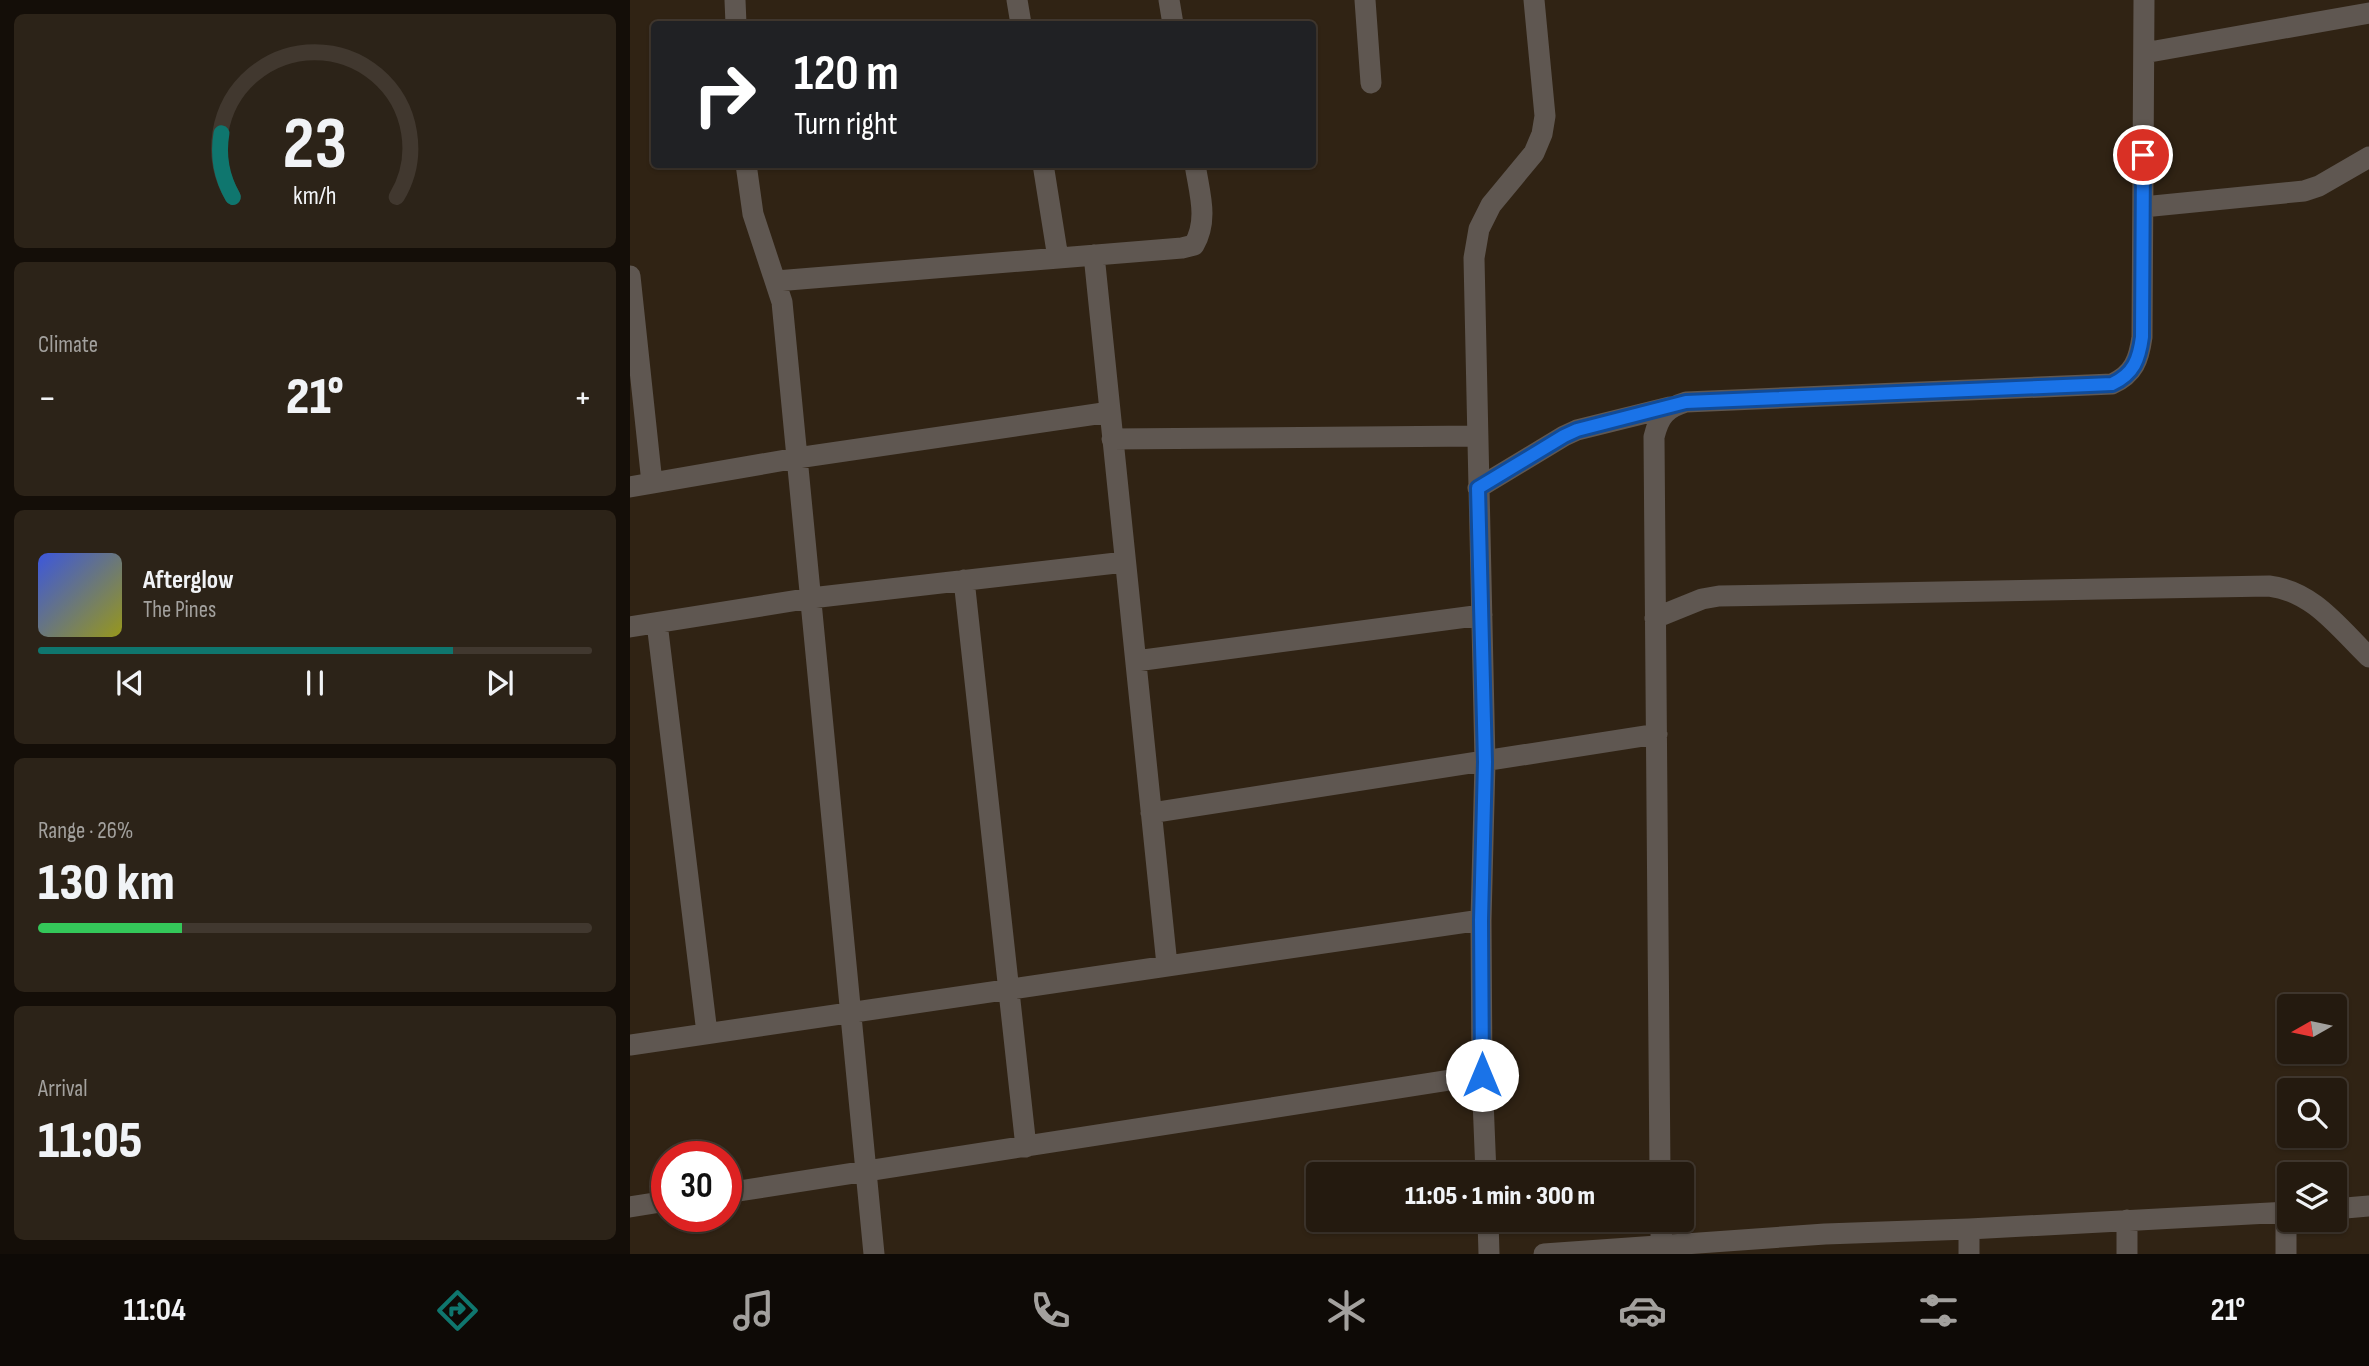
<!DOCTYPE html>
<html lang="en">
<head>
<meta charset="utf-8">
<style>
  body { margin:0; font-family:"Sofia Sans Condensed",sans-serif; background:#2c2318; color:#f1f3f6; height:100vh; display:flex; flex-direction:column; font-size:26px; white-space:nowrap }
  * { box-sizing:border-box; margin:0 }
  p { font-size:23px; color:#a3a19e }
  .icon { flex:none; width:38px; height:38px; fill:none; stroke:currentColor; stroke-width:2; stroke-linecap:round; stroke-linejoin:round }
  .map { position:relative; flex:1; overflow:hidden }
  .panel { display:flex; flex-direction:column; gap:14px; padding:14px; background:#140e08; width:630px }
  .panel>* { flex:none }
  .top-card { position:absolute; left:21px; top:21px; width:665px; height:147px; border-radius:7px; box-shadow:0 2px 5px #0004,0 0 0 2px #41382f; background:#202124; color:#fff; overflow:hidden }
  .needle { width:46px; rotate:261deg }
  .fabs { position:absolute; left:1647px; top:994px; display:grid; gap:14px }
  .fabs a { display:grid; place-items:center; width:70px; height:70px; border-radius:7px; background:#241a0f; box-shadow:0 2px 5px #0004,0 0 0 2px #41382f; font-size:35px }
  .speed { position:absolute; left:21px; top:1141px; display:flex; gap:14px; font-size:35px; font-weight:700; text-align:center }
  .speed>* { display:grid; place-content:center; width:91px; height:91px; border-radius:50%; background:#241a0f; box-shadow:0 2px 5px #0004,0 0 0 2px #41382f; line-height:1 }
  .speed .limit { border:10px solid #d22; background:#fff; color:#111 }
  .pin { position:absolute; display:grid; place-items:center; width:60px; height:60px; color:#fff; margin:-30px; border:4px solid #fff; border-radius:50%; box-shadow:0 2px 7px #0007 }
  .me { position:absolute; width:77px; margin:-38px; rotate:0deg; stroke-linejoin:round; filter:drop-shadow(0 0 5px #0008) }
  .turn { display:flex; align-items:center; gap:24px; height:147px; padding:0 28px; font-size:32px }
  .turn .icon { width:91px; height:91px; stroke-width:2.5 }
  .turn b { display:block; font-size:49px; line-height:60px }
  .big { font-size:52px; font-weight:800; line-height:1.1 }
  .panel .widget { flex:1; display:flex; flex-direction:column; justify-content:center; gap:10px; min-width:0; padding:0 24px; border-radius:10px; background:#2c2318 }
  .panel .dial { align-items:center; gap:0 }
  .dial svg { height:182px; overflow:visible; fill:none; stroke:#41382f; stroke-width:7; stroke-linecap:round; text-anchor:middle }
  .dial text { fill:#f1f3f6; stroke:none }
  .song { display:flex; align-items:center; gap:21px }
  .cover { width:84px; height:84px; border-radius:10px; background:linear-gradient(135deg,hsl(230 70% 55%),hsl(60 70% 35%)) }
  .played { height:7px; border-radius:4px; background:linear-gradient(90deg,#0f766e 75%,#41382f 75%) }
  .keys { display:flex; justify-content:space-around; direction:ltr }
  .heat { display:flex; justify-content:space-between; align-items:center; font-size:38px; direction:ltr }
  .charge { height:10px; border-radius:5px; background:linear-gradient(90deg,#34c759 26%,#41382f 0) }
  .trip { position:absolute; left:676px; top:1162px; width:388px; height:70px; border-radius:7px; background:#241a0f; box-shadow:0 2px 5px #0004,0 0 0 2px #41382f; font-weight:800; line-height:70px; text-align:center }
  .tab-bar { display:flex; height:112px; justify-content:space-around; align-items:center; background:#0e0a06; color:#a3a19e }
  .tab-bar .icon { width:49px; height:49px }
  .tab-bar .current { color:#0f766e }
  .tab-bar b { font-size:32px; color:#f1f3f6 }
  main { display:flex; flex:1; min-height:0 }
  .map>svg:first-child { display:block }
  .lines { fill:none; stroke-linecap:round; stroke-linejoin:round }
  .minor { stroke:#5f5751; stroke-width:21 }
  .route-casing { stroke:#114b97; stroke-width:18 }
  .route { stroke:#1a73e8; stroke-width:12 }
</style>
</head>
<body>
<main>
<section class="panel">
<div class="widget dial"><svg viewBox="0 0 100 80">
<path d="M14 69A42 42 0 1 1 86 69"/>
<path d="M14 69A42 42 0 0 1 9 41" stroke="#0f766e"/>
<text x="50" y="56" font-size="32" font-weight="700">23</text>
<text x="50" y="72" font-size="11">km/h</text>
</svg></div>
<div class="widget"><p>Climate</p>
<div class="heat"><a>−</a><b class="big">21°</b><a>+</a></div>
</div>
<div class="widget">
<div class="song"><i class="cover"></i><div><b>Afterglow</b><p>The Pines</p></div></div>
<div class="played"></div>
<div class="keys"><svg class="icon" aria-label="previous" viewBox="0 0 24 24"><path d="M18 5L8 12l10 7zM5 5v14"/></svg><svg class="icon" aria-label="pause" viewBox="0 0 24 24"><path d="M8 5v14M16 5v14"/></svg><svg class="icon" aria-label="next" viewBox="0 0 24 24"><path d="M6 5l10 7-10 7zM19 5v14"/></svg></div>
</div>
<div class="widget"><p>Range · 26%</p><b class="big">130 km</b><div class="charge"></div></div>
<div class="widget"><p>Arrival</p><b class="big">11:05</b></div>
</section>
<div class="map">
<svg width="1739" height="1254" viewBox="0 0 1739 1254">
  <rect width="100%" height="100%" fill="#302314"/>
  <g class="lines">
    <path class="minor" d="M105,0L106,24
      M387,0L391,24
      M539,0L543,24
      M735,0L741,83
      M1514,53L1739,13
      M116,164L123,214L152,302L244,1254
      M413,164L428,258
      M1513,207L1674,191L1689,186L1739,157
      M464,255L537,965
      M0,276L22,483
      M146,281L552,248L564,245C579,219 569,192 565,164
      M482,439L848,436
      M0,487L167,458L480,412
      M848,488L934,436L947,430L1040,407
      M334,580L396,1147
      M1025,618L1072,599L1089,596L1639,586C1683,591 1709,628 1739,657
      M27,623L77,1033
      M0,627L181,598L495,562
      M506,661L852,615
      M521,813L1027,734
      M0,1045L851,920
      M856,1174L852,1075L851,920L855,762L844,258L849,229L861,205L904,153L912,134L915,116L904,0
      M1030,1174L1024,437C1029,416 1036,408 1056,402L1482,384C1504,374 1509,359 1512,337L1514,0
      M96,1193L852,1075
      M0,1207L37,1201
      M1704,1209L1739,1206
      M1656,1213V1254
      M858,1220L859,1254
      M1031,1220V1247
      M1497,1220V1254
      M1339,1229V1254
      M914,1254L1195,1234L1339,1229L1659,1212"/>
  </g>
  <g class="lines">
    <defs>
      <path id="route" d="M852,1075L851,920L855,762L848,488L934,436L947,430L1056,402L1482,384C1504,374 1509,359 1512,337L1513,155"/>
    </defs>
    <use href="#route" class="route-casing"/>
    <use href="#route" class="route"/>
  </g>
</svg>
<div class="fabs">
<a><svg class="needle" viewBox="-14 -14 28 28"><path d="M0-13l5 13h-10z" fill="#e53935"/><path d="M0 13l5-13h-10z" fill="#a3a19e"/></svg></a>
<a><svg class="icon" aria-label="search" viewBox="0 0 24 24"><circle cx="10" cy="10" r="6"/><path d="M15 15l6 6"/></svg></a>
<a><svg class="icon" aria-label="layers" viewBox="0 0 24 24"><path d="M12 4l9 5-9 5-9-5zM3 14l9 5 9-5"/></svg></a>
</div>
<div class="speed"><div class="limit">30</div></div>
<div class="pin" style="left:1513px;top:155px;background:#d93025"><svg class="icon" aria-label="arrive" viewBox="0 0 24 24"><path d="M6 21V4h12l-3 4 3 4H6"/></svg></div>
<svg class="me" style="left:852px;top:1075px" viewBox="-20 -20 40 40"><circle r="19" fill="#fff"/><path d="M0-13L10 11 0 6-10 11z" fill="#1a73e8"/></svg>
<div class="trip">11:05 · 1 min · 300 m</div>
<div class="top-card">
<div class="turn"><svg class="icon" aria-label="right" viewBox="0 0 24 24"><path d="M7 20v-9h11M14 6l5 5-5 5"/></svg><div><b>120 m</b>Turn right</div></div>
</div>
</div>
</main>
<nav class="tab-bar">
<b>11:04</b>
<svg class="icon current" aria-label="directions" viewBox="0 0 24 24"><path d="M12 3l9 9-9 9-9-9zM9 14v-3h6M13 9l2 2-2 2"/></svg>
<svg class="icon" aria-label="music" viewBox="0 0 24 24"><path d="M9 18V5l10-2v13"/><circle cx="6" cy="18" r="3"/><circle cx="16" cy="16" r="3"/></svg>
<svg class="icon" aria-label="phone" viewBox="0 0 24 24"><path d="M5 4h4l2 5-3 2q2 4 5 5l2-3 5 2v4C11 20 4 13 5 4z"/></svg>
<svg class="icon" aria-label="climate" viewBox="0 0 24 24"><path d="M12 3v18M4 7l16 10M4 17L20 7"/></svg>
<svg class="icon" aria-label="car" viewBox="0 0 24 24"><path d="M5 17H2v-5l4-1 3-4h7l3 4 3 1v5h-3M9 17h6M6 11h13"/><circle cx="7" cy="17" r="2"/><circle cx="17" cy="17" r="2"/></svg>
<svg class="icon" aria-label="filters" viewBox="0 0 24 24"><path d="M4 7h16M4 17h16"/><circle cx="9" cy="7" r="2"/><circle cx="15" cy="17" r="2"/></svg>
<b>21°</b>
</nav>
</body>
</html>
